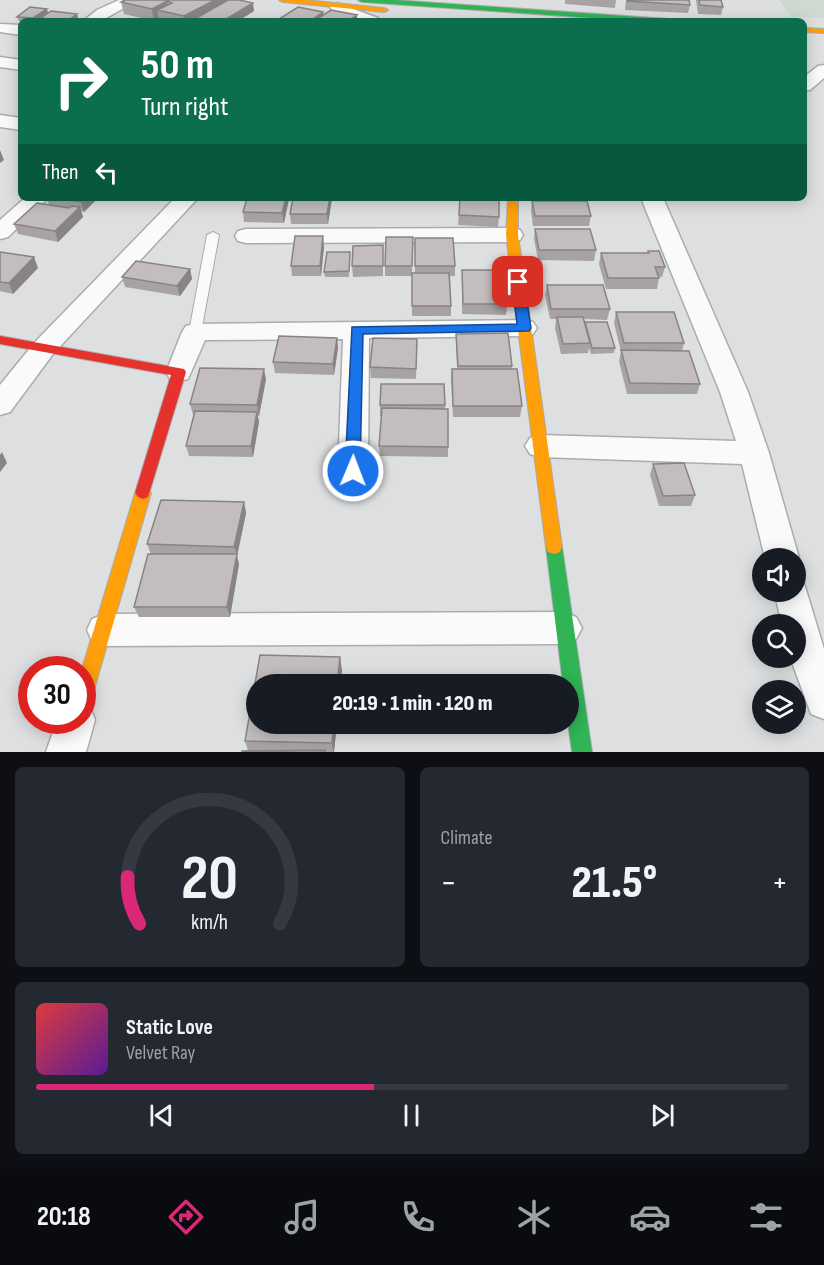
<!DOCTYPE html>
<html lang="en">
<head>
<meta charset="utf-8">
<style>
  body { margin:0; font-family:"Sofia Sans Condensed",sans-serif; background:#242831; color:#f1f3f6; height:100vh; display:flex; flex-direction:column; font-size:22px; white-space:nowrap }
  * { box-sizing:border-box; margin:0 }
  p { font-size:20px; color:#9ea1a6 }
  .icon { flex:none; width:33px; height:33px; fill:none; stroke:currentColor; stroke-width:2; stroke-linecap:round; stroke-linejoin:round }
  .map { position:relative; height:752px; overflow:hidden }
  .drawer { display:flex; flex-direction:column; gap:15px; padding:15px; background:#0d0f14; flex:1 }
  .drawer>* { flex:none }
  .guide { position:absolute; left:18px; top:18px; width:789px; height:183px; border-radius:9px; box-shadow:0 3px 15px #0003; background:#0b6e4f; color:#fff; overflow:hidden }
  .buttons { position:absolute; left:752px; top:548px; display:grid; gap:12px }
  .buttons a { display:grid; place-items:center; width:54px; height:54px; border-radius:50%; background:#171b24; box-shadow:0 3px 15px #0003; font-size:30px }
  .speed { position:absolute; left:18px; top:656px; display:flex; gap:12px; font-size:30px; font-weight:700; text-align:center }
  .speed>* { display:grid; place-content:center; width:78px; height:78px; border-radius:50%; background:#171b24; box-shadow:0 3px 15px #0003; line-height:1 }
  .speed .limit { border:9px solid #d22; background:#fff; color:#111 }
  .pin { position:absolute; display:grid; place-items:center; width:51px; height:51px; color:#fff; margin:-26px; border-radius:12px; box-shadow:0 3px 9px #0006 }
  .me { position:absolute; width:66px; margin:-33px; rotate:1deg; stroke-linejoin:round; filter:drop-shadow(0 0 4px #0008) }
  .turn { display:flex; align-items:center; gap:21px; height:126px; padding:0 24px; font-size:27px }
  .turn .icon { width:78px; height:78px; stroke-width:2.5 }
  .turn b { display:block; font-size:42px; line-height:51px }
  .then { display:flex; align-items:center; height:57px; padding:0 24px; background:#0003; gap:12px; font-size:22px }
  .big { font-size:45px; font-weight:800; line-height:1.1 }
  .drawer .tile { flex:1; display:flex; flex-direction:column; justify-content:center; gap:9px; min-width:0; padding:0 21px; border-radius:9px; background:#242831 }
  .drawer .dial { align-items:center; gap:0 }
  .dial svg { height:156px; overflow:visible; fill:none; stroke:#363941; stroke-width:7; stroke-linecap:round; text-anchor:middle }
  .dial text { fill:#f1f3f6; stroke:none }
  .song { display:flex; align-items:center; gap:18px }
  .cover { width:72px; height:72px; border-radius:9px; background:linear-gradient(135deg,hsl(0 70% 55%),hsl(270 70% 35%)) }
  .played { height:6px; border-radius:3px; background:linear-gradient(90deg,#db2777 45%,#363941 45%) }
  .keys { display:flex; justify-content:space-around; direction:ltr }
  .heat { display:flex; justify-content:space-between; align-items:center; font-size:33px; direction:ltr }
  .drawer .tiles { flex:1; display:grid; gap:15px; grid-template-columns:1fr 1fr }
  .tile:last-child { grid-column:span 2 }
  .trip { position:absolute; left:246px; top:674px; width:333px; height:60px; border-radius:30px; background:#171b24; box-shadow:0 3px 15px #0003; font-weight:800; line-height:60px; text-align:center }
  .tabs { display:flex; height:96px; justify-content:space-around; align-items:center; background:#090b0e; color:#9ea1a6 }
  .tabs .icon { width:42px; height:42px }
  .tabs .current { color:#db2777 }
  .tabs b { font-size:27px; color:#f1f3f6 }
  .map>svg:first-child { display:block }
  .green { fill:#cedad0 }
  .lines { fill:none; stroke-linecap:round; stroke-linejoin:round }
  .lane-casing { stroke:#aaacad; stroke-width:2 }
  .street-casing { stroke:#aaacad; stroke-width:3 }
  .fast-casing { stroke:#aaacad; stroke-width:2 }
  .slow-casing { stroke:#aaacad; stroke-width:2 }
  .jam-casing { stroke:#aaacad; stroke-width:2 }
  .lane { fill:#fafafa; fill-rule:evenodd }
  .street { fill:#fafafa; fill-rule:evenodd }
  .fast { fill:#30b455; fill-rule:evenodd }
  .slow { fill:#ff9f0a; fill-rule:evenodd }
  .jam { fill:#e5322d; fill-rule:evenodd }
  .wall { fill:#a8a3a3 }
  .shaded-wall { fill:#888484 }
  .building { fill:#c3bdbd; stroke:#888484; stroke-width:1.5 }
  .route { fill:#1a73e8; stroke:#114b97; stroke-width:1.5 }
</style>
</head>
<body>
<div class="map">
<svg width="824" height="752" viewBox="0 0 824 752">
  <rect width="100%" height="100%" fill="#dddfe1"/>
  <path class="green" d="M779,0H824V18L791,17Z"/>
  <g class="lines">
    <defs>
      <path id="lane" d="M213,232L219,235L201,332L195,336L189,332L207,235Z"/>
      <path id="street" d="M119,0H138L101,21H83L97,10Z
        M337,3L378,18L381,21H359L332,10L330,7Z
        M0,24L21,25V35L0,32Z
        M0,57L21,60V70L0,67Z
        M824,65V78L810,90L804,91V77L818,66Z
        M0,115L21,118V130L0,127Z
        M25,198H48L8,237L0,239V220Z
        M175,198H198L53,354L10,412L0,415V385L35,342Z
        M641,198H663L748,392L769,453L799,558L795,565V558H765L742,464L540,457L530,454L525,446L530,438L540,435L736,441L720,392Z
        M512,228L520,230L523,235L520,240L512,242L246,243L238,241L235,236L238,231L246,229Z
        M524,320L533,322L537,328L533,334L524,336L369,338L368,471L364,479L353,483L342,479L338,471L343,339L205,340L188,379L179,381L170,379L166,372L182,332L186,326L195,324Z
        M795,577L803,580L824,649V719L811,714L790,657H795V624H782L774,591H795Z
        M564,612L576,617L582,628L576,639L564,644L105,646L92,641L87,630L92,619L105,614Z
        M82,704L90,707L95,720L86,752H46L57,720H82Z"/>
      <path id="fast" d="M358,0H394L669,19L673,21H636L362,2Z
        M554,540L560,542L562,547L592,752H572L568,723V684H563L546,547L548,542Z"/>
      <path id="slow" d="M279,0H305L384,8L388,10L384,12L283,2Z
        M804,28L824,29V33L804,32Z
        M508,198H518V235L562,547L560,552L554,554L548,552L546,547L506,235Z
        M143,487L148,489L151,493L91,700L89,706L82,709V669L135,493L138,489Z"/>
      <path id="jam" d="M0,336L184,369L186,372L148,497L143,499L138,497L135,493L171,375L0,344Z"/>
    </defs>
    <use href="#lane" class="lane-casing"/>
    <use href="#street" class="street-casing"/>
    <use href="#fast" class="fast-casing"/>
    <use href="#slow" class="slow-casing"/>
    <use href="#jam" class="jam-casing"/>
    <use href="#lane" class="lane"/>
    <use href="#street" class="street"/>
    <use href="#fast" class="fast"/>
    <use href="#slow" class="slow"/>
    <use href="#jam" class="jam"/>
  </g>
  <path class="wall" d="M227,0L254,11L238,21H160L159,19L154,21L124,14L121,2Z
    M565,0H616L615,8L565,4Z
    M626,0H689L690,5L688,13L625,10Z
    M696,0H721L723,7L721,15L698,14Z
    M30,7L37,21H19L17,17Z
    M77,14L78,19L74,21H41V18Z
    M47,198H98L84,212L81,211L83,217L58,242L18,234L14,224L49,205Z
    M293,198H332L328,224H291L290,214Z
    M460,198L499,217L498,227L458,225Z
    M289,199L284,223L244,222L243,212Z
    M532,201L591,216L589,226H533L531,211Z
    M535,229L596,250L594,261L538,260L534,239Z
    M413,237L412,273H415V238L455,266V276H450L451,306V316H412V276H385V266Z
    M383,245V276L353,277L352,266Z
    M324,247L321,276H292L291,266Z
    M648,251L665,267L662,277H659L657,289H606L599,264L601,253H647Z
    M0,252L38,268L13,294L0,291Z
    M350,252L349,277H325L324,272Z
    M190,269L192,279L180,296L125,287L122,277Z
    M462,270L507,304L506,315L462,314Z
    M547,285L610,309L607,320L584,319L585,322L615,348L614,353L591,354L589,348L588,353L561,354L555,328L556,319H550L545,295Z
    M616,312L684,343L682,351L700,384L697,394H627L619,361L621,352L614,323Z
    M456,334L512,366V369L522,406L520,417H453L451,379L452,369H457L456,344Z
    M337,338L338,348L334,375L275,373L273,362Z
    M417,339L416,379L371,378L370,367Z
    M266,379L259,416H258L259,422L253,457L189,456L186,446L194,415H193L190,404Z
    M380,405H445L448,447V457L380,456L379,446L382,416H380Z
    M653,464L695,495L691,506H659L650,475Z
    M244,502L246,513L237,556L239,564L230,617H139L134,607L151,554L147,544Z
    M260,655L340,657L342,671L341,684H256V723H337L334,752H242V751H248L245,741Z"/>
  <path class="shaded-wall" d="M215,0H227L200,21H185L184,16Z
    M167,1L169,13L157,10L159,19L154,21L152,9Z
    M253,3L254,11L238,21H223Z
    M47,9L48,13L37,21H34L33,18Z
    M323,12L324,20L323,21H310Z
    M77,14L78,19L74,21H67Z
    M357,15V21H348Z
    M0,150L4,160L0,163Z
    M84,198H98L84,212L81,202Z
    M286,198H289V199L284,223L282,213Z
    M330,198H332L328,224L327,214Z
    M80,207L83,217L58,242L55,231Z
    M323,236L324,247L321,276L320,266Z
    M34,257L38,268L13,294L9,283Z
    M190,269L192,279L180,296L177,286Z
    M337,338L338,348L334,375L333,364Z
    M264,369L266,379L259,416L257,405Z
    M257,412L259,422L253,457L251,446Z
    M2,452L7,463L0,472V455Z
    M244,502L246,513L237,556L239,564L230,617L227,607L237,555L234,547Z
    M340,657L342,671L341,684H337Z
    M334,723H337L334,752H333L332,743Z"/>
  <path class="building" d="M125,0H215L184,16L157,10L172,3L167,1L152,9L121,2Z
    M228,0H239L253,3L223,21H191Z
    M627,0H689L690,5L627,1Z
    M699,0H721L723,7L700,5Z
    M30,7L47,9L33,18L17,17Z
    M298,7L323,12L310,21H276Z
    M331,10L357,15L348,21H314Z
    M51,11L77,14L67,21L41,18Z
    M58,198H84L81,202Z
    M247,198H286L282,213L243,212Z
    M293,198H330L327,214H290Z
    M460,198H499V217L459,215Z
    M532,201H587L591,216H535Z
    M37,203L69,208L72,206L80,207L55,231L14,224Z
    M535,229H590L596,250H539Z
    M295,236H323L320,266H291Z
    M386,237H413L412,266H385Z
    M415,238H453L455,266H415Z
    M383,245V266H352L353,246Z
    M648,251H659L665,267H655L659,278H608L601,253H649Z
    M0,252L34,257L9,283L0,282Z
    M327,252H350L349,271L324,272Z
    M136,261L190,269L177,286L122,277Z
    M462,270H503L507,304H463Z
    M412,273H449L451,306H412Z
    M547,285H603L610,309H551Z
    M616,312H674L684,343H624Z
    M557,317H583L590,343L563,344Z
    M585,322H607L615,348H592Z
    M508,333L512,366H458L456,334Z
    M279,336L337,338L333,364L273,362Z
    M373,338L417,339L416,369L370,367Z
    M621,350L689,351L700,384L630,383Z
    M200,368L264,369L257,405L190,404Z
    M452,369H517L522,406H453Z
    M381,384H444L445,405H380Z
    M382,408L448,409V447L379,446Z
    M195,411L257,412L251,446H186Z
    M684,463L695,495L663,496L653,464Z
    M161,500L244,502L234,547L147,544Z
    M148,554H237L227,607H134Z
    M260,655L340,657L337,684H256V723H334L332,743L245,741Z
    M325,750V752H242V751Z"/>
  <path class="route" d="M518,278L524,282L531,328L529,331L363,334L360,471L358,475H347L345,471L352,327L517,324L512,282Z"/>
</svg>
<div class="buttons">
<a><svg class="icon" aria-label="sound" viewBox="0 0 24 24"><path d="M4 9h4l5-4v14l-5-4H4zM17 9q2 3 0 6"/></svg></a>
<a><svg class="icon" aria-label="search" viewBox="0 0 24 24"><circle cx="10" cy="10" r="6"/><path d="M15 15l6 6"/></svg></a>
<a><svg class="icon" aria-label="layers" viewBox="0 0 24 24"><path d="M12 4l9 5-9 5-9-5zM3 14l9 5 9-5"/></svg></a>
</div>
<div class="speed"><div class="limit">30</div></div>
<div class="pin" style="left:518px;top:282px;background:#d93025"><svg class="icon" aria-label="arrive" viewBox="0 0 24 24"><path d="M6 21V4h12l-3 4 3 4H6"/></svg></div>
<svg class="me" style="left:353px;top:471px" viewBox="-20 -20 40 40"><circle r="17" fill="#1a73e8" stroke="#fff" stroke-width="3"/><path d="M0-11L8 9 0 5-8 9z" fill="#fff"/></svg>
<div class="trip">20:19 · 1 min · 120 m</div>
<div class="guide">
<div class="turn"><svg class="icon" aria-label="right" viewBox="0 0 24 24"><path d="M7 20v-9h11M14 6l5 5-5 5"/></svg><div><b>50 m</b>Turn right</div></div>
<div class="then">Then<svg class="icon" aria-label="left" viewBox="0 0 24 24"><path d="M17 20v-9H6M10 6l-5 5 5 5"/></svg></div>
</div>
</div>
<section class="drawer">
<div class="tiles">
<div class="tile dial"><svg viewBox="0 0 100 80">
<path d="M14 69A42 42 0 1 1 86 69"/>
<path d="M14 69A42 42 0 0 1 8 45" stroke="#db2777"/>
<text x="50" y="56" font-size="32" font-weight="700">20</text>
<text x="50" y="72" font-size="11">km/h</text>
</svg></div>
<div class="tile"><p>Climate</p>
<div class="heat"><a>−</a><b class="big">21.5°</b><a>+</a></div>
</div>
<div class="tile">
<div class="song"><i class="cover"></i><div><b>Static Love</b><p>Velvet Ray</p></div></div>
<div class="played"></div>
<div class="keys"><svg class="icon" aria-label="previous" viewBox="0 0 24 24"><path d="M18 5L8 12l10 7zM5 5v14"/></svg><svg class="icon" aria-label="pause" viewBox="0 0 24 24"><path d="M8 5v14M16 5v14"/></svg><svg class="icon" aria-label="next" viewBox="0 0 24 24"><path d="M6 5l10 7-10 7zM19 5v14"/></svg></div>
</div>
</div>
</section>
<nav class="tabs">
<b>20:18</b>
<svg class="icon current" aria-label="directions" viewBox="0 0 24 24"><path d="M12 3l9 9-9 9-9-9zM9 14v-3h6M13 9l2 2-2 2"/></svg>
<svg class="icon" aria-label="music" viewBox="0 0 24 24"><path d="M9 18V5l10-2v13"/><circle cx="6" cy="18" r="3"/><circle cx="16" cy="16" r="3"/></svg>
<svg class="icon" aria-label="phone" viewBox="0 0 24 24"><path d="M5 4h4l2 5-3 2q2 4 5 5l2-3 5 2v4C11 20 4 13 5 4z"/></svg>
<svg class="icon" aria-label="climate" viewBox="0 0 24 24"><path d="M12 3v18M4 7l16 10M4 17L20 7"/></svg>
<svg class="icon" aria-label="car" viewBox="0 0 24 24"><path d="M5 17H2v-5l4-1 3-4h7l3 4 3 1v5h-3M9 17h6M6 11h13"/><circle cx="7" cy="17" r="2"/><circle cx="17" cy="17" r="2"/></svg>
<svg class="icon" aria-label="filters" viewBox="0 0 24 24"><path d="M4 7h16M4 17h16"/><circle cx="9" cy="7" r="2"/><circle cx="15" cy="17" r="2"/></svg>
</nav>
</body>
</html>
